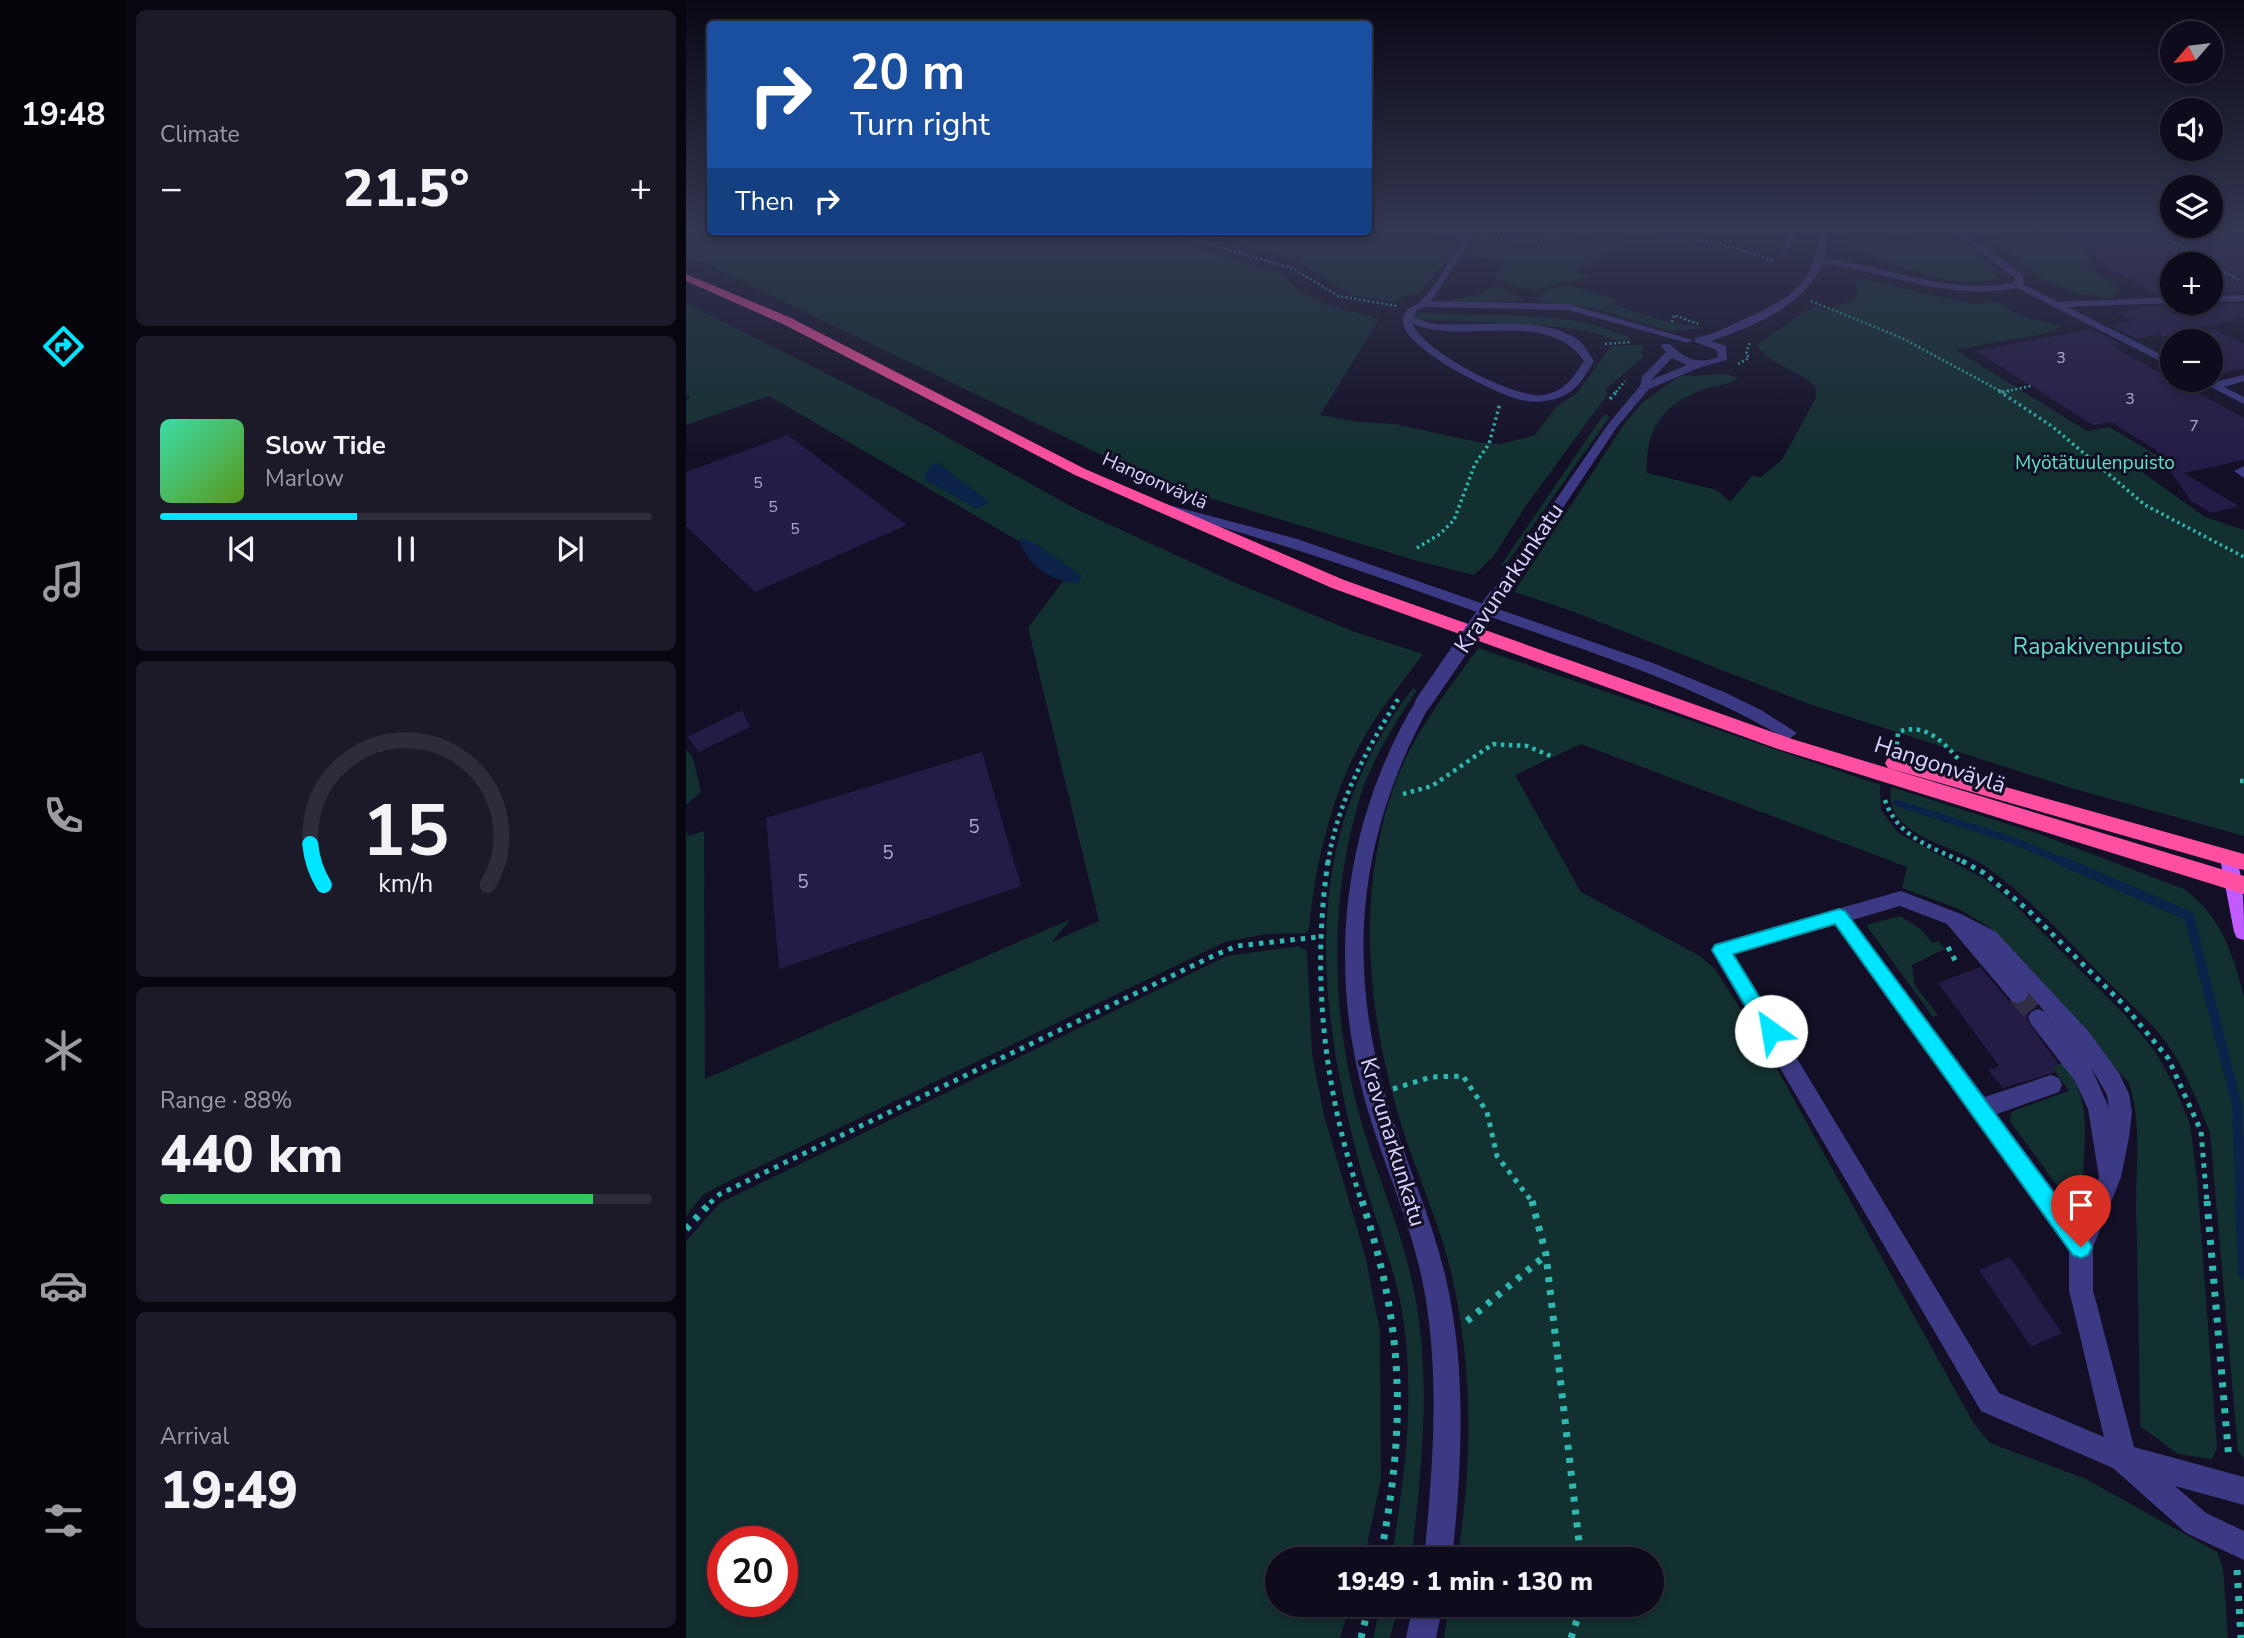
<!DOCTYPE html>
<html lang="en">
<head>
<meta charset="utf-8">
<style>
  body { margin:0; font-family:"Nunito Sans",sans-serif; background:#1c1929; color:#f1f3f6; height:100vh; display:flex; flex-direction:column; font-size:26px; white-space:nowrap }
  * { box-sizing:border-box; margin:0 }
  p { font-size:23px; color:#9b9ba3 }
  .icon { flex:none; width:38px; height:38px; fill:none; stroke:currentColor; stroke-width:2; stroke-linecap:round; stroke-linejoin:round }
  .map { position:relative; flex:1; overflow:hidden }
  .drawer { display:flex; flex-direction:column; gap:10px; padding:10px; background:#08060f; width:560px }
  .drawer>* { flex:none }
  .top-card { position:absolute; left:21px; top:21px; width:665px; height:214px; border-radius:7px; box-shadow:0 4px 10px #0003,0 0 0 2px #2e2b3b; background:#1a4fa0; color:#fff; overflow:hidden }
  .needle { width:46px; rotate:242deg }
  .controls { position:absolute; left:1474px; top:21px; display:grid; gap:14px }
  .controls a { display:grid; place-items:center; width:63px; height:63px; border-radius:50%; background:#0e0b1c; box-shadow:0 4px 10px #0003,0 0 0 2px #2e2b3b; font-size:35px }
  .speed { position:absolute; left:21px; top:1526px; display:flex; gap:14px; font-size:35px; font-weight:700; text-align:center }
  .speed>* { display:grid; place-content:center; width:91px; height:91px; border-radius:50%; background:#0e0b1c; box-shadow:0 4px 10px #0003,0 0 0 2px #2e2b3b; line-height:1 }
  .speed .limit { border:10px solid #d22; background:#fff; color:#111 }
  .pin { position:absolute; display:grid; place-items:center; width:60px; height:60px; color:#fff; margin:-72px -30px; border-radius:50% 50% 50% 0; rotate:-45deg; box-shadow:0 0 7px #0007 }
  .pin .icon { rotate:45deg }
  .me { position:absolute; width:77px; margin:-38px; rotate:328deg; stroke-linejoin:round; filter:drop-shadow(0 0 5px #0008) }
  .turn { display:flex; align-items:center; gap:24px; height:147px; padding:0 28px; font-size:32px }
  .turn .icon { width:91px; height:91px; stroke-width:2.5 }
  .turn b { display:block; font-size:49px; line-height:60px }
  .then { display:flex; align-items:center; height:66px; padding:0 28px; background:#0003; gap:14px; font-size:26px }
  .big { font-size:52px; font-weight:800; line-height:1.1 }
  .drawer .card { flex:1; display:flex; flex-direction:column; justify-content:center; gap:10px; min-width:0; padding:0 24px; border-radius:10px; background:#1c1929 }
  .drawer .dial { align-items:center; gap:0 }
  .dial svg { height:182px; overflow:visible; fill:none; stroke:#2e2b3b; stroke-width:7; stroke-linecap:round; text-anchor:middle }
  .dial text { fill:#f1f3f6; stroke:none }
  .song { display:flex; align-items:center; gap:21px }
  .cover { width:84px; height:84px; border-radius:10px; background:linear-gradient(135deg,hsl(160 70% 55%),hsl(90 70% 35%)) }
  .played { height:7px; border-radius:4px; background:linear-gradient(90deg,#00e5ff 40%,#2e2b3b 40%) }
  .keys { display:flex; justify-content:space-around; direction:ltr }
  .heat { display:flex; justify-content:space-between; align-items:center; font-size:38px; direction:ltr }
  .charge { height:10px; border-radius:5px; background:linear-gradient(90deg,#34c759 88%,#2e2b3b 0) }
  .trip { position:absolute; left:579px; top:1547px; width:399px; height:70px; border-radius:35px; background:#0e0b1c; box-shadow:0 4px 10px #0003,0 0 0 2px #2e2b3b; font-weight:800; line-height:70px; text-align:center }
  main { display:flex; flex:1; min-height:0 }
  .tabs { display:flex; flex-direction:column; width:126px; justify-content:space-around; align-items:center; background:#06040b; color:#9b9ba3 }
  .tabs .icon { width:49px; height:49px }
  .tabs .current { color:#00e5ff }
  .tabs b { font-size:32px; color:#f1f3f6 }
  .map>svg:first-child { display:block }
  .green { fill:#12302f; fill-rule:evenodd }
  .water { fill:#0c2248 }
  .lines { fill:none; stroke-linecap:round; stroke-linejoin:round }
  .stream-far2 { stroke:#0c2248; stroke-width:7 }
  .stream-far1 { stroke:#0c2248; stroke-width:10 }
  .stream { stroke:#0c2248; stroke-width:12 }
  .building { fill:#241b47 }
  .minor-tunnel { stroke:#312d47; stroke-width:21; stroke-dasharray:21 10; stroke-linecap:butt }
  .path-far4 { stroke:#2fb8b0; stroke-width:2.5; stroke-dasharray:2 2.5; stroke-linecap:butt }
  .path-far3 { stroke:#2fb8b0; stroke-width:3.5; stroke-dasharray:2.5 3.5; stroke-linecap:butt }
  .path-far2 { stroke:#2fb8b0; stroke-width:4.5; stroke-dasharray:3.5 4.5; stroke-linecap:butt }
  .path-far1 { stroke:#2fb8b0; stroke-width:5; stroke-dasharray:4.5 6; stroke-linecap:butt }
  .path { stroke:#2fb8b0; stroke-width:7; stroke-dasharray:5 8; stroke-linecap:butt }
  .minor { fill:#3d3a85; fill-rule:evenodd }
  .major { fill:#c25bff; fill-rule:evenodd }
  .highway { fill:#ff4fa3; fill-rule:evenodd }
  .minor-bridge-far1 { stroke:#3d3a85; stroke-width:12 }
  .minor-bridge { stroke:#3d3a85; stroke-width:16 }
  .route { fill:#00e5ff; stroke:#0095a6; stroke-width:2 }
  .labels { text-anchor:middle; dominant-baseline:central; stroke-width:6; stroke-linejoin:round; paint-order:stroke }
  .far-number-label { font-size:16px; fill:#aca6d1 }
  .far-park-label { font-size:19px; fill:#5fe0c0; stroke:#130f26 }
  .far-street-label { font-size:19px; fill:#d9d4ff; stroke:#130f26 }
  .number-label { font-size:19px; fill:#aca6d1 }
  .street-label { font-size:23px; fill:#d9d4ff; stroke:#130f26 }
  .park-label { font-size:23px; fill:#5fe0c0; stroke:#130f26 }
</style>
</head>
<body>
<main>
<nav class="tabs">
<b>19:48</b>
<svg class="icon current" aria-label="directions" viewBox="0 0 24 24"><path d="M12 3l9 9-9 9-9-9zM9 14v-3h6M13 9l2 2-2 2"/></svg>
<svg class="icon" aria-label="music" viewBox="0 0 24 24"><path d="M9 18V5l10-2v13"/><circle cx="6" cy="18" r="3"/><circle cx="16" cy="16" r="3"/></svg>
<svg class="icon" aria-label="phone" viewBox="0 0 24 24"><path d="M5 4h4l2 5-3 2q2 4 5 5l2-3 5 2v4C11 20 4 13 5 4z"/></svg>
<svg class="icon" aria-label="climate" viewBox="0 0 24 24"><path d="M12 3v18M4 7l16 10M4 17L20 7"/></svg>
<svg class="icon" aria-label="car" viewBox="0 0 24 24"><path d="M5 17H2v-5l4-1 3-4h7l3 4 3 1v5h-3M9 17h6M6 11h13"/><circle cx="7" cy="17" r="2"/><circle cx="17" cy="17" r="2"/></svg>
<svg class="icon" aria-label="filters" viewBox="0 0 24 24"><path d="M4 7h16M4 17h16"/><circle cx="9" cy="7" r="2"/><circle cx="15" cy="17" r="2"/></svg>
</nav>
<section class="drawer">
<div class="card"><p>Climate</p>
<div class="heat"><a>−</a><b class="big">21.5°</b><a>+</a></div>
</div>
<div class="card">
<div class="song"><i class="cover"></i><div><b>Slow Tide</b><p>Marlow</p></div></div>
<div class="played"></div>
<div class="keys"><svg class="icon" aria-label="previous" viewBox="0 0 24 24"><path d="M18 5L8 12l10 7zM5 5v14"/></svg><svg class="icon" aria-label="pause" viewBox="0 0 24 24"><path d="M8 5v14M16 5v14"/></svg><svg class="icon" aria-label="next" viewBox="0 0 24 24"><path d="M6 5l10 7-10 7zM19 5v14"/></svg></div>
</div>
<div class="card dial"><svg viewBox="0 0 100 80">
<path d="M14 69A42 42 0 1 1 86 69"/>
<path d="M14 69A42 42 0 0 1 8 51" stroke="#00e5ff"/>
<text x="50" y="56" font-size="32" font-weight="700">15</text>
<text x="50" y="72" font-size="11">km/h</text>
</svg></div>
<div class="card"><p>Range · 88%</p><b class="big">440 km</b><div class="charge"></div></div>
<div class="card"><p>Arrival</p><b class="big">19:49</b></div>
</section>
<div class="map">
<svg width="1558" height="1638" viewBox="0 0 1558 1638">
  <rect width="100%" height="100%" fill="#130f26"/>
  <path class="green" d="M0,231H475L488,241L597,275L613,290L641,305L693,319L634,415L666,421L709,424L796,443L815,444L849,435L870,407L891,393L925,346L956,345V358L920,389L921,395L841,504L807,557L788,575L728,560L474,483L20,264L0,257Z
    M508,231H695L766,238L772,243L735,292L717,296L710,302L668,296L611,261Z
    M929,231L952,237L888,271L902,276C885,285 868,280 851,291L810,280L817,262L787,255L783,250L788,240L793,239L851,243Z
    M1161,231H1187L1207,241L1254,238L1252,235L1260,234L1256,231H1265L1310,269L1305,271L1312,277C1277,294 1195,261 1161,246Z
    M1305,231H1379L1405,259L1400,268L1433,288L1428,298C1379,297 1333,272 1305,231Z
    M1169,277L1258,298L1287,303L1311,302L1337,317L1377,326L1362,333L1270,350L1401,431L1423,427L1489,466L1442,462L1519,517L1558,530V836L1385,788L1120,703L883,610L828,592L937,426L957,402L994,376L1041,374L1052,378C1044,385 1032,385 1021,388C978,402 959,428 961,473L1031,490L1044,502L1066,476L1075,477L1096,460L1130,398V387C1112,370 1085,366 1071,345L1119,311L1132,307L1142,310L1172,297Z
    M809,285L840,301L759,302L798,293Z
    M882,285L932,300L926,304L978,321L1020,328L983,331L911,309L851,301L859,290Z
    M0,303L209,408L388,508L550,583L669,632L737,654C719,679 699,703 683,729C646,789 630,860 623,929L620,933L580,934L539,942L35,1185L17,1195L0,1216V830L2,836L18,831L19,1079L385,919L366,942L413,921L342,628L377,581L391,583L396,576L338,539L333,541L83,396L0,425V400L5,398L0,394Z
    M733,312C804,320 879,306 946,339C928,344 921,335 905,332C849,322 793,322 736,320L730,318Z
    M918,414L924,416L819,566L815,565Z
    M792,648L1194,785L1195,810L1212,833L1297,878L1324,900L1438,1014L1469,1051L1488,1085L1504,1124L1511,1178L1531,1448L1526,1459L1492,1454L1454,1426C1453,1352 1452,1279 1450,1205C1450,1161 1456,1127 1443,1083L1303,927L1273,909L1216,888L1221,867L895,744L829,775L895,892L1014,956L1029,969L1080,1049L1288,1424L1304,1443L1400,1479L1531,1552L1537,1569L1542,1638H758L763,1605H966V1559H771C788,1462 787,1356 762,1260C750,1216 731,1174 717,1130C681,1017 668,891 711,778C730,730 762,690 792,648Z
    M727,688L731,690C709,723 686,759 674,797C641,905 645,1024 678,1131C693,1180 714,1227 725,1277C746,1366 737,1456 727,1545L724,1559H705C719,1477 730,1395 716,1311C708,1264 689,1220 676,1174C630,1002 611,838 727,688Z
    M0,749L7,758L15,792L0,805Z
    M1205,787L1353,834L1498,889C1536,917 1546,953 1558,996V1459L1552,1451L1524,1133C1513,1105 1502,1076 1486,1051C1468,1024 1442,1002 1420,980C1381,940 1345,898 1299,866C1269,845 1196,836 1205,787Z
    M1214,916L1236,930L1246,943L1253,941L1259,949L1226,965L1228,984L1252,1015L1247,1017L1180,925Z
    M613,946L621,951L626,1054L638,1115L680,1259L694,1332L695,1479L678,1559H592V1605H664L654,1638H0V1241L34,1203L541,956ZM37,1542H96V1601H37Z
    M1377,1063C1407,1100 1398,1134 1397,1179L1393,1188L1377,1194L1324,1121L1325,1113L1329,1110L1383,1091L1366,1067Z
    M695,1605H713L704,1638H687Z"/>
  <path class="water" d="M252,463L303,502L291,509L241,481L238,476L244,466Z
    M338,539L347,542L396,576L391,583C362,579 345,569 333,541Z"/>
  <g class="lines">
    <path class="stream-far2" d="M1211,803L1329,841L1380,863"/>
    <path class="stream-far1" d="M1376,861L1503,916L1551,1105L1555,1203"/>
    <path class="stream" d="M1555,1201L1558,1273"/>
  </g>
  <path class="building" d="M1375,231H1558V292L1524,293V264H1486V294L1473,295L1431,273Z
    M1558,304V317L1476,337L1475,334L1451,339L1424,325L1446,321L1430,313L1458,307L1486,306L1487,315L1524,305Z
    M1524,328L1558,344V368L1524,376Z
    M1405,329L1434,343L1426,345L1438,353L1558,418V460L1498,473L1553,506L1526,513L1505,501L1470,450L1425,422L1407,425L1290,351Z
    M102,435L221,525L69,592L0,526V472Z
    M56,710L64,727L13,752L1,737Z
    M296,752L335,886L93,969L80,818Z
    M1294,967L1324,1002L1333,1005L1343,997L1351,1007L1343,1011L1340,1019L1373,1065L1366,1067L1370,1072L1317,1088L1302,1070L1313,1066L1252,983Z
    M1324,1257L1376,1333L1345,1347L1293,1270Z"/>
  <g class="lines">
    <path class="minor-tunnel" d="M1332,994L1352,1018"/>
    <path class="path-far4" d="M489,231L501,238L608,269L652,296L711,306
      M935,231L1035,244L1088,261
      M1469,231L1554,281
      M796,238L853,241L909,231
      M1125,301L1216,338L1316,392
      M986,322L988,315L1012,324
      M919,344L946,342
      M1052,364L1063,358L1060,354L1064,341
      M930,392L939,381
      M1316,392L1345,386"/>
    <path class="path-far3" d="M1313,391L1367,427L1459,505L1558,557
      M1316,392L1323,391
      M924,399L931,391
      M731,548L754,534L768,520L789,464L803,444L814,403"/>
    <path class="path-far2" d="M1211,745L1212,732C1238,722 1257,741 1273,760
      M1554,781H1558
      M717,794L746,786L807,744L841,746L867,757
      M1199,800C1211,837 1247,848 1280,863
      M642,863C651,802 682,747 714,696"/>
    <path class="path-far1" d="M642,861C625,978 638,1091 676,1203
      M1276,861L1298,873L1343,911L1436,1003L1482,1058L1515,1131L1521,1203
      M1262,947L1270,962
      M707,1089L745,1077L777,1076L801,1112L811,1156L847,1203
      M24,1203L34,1194L529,955L551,946L632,937"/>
    <path class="path" d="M676,1201C719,1330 720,1426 694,1559
      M846,1201L860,1255L895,1559
      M1521,1201L1543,1460
      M0,1229L26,1201
      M781,1321L860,1255
      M1551,1570L1555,1638
      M675,1638L683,1605
      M885,1638L896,1605"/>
    <path class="minor" d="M739,231H760L787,237L745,301L882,304L1007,340L1002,343L882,310L739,307L730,311L728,317L743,323C789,329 850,313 891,339C898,344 903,354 908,361C900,374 892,390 877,396C864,402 849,403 835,400C812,395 710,346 717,318C720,306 728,308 735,301C751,286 765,257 777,239ZM727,324C781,346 860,307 898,361C888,377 878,392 857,395C829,399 736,351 727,324Z
      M1102,231H1110V239L1101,250H1095L1102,239Z
      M1134,231H1142L1139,258C1202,267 1263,295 1328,283L1329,278L1267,231H1276L1337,275V284L1372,302L1486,297V303L1382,307L1486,360V367L1331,288C1264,301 1203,273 1137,263C1117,307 1069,326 1025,341L1040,346L1041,360L1015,367L963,389L931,427L838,566H828L826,563L923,423L954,386L956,377L980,352L975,346L976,344H984C998,359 1012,365 1032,357L1031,350L1009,342V338C1026,335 1041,327 1056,320C1102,300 1129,285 1134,231ZM986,358L1001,365L965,380Z
      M1558,295V301L1524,302V296Z
      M1558,375V381L1538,387L1558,397V404L1511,380L1529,382Z
      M1558,466V478L1548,471Z
      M479,504L611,539L967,663L1040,693L1075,710L1111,733L1103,739L1097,737C1006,684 907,653 808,618C697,579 589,539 474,511V505Z
      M737,698L745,703C674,831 659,956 700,1098C718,1159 746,1217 760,1279C781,1370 776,1467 766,1559H738C747,1466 755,1371 736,1279C723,1217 695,1159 678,1097C641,961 658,820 731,699Z
      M1215,891L1275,914L1310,932L1402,1031L1433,1073L1443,1094L1446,1112L1443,1137L1435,1177L1407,1247V1290L1448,1447L1558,1477V1505L1489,1486L1520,1513L1558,1531V1560L1500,1533L1427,1468L1295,1411L1025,950L1028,944L1035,942ZM1214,906L1261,924L1325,1000L1332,1003L1339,1000L1342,994L1340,989L1403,1066L1359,1012L1352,1009L1345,1012L1342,1018L1345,1024L1389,1081L1402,1109L1413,1177L1393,1224L1311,1114L1373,1092L1376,1085L1373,1078L1365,1075L1299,1097L1166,920ZM1149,925L1383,1251V1290L1418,1437L1313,1393L1048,954ZM1405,1067L1421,1095L1423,1108Z
      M727,1605H757L750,1638H720Z"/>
    <path class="major" d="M1543,851L1549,853C1558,878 1558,912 1558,940L1551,938L1548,932L1534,858L1537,853Z"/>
    <path class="highway" d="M0,274L105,318L399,469L658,580L1106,739L1558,876V894L1092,749L646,588L389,475L97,324L0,281Z
      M1209,756L1558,854V870L1202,768L1199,763L1202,758Z"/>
    <path class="minor-bridge-far1" d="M809,598L833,563"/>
    <path class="minor-bridge" d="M737,703L810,597"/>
  </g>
  <linearGradient id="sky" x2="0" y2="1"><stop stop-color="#0a0815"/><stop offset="0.5" stop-color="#333752"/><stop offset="1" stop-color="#333752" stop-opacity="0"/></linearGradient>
  <rect width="1558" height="460" fill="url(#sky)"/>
  <path class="route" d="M1153,909L1159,911L1402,1239L1406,1247L1402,1255L1395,1258L1387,1255L1149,924L1047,954L1094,1031L1092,1037H1078L1029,955L1026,950L1029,945Z"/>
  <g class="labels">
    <g class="far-number-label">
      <text x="1375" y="358">3</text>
      <text x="1444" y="399">3</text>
      <text x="1508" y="426">7</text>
      <text x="72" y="483">5</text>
      <text x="87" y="507">5</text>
      <text x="109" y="529">5</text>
    </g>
    <g class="far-park-label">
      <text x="1409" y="463">Myötätuulenpuisto</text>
    </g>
    <g class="far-street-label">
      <text transform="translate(469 481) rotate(24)">Hangonväylä</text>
    </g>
    <g class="number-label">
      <text x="288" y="827">5</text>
      <text x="202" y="853">5</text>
      <text x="117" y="882">5</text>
    </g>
    <g class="street-label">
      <text transform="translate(823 578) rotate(-56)">Kravunarkunkatu</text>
      <text transform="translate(1254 765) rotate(18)">Hangonväylä</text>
      <text transform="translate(707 1142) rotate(73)">Kravunarkunkatu</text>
    </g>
    <g class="park-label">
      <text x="1412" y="646">Rapakivenpuisto</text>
    </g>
  </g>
</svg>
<div class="controls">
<a><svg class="needle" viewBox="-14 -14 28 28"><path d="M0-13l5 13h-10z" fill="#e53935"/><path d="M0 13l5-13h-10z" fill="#9b9ba3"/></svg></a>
<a><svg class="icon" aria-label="sound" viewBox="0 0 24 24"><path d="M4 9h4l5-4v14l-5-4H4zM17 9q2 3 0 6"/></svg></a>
<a><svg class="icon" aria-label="layers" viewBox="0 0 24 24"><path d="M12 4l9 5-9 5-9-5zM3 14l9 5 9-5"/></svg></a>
<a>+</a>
<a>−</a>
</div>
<div class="speed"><div class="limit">20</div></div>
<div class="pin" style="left:1395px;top:1247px;background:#d93025"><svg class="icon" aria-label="arrive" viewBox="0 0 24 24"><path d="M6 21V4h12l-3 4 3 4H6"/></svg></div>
<svg class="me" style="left:1085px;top:1031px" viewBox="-20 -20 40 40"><circle r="19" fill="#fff"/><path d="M0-13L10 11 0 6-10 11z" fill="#00e5ff"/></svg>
<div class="trip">19:49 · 1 min · 130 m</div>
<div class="top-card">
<div class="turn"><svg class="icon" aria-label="right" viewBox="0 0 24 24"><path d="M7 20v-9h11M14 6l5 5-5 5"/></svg><div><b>20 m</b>Turn right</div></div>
<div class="then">Then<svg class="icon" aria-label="right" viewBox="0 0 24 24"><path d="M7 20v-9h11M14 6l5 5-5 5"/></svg></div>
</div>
</div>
</main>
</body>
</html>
